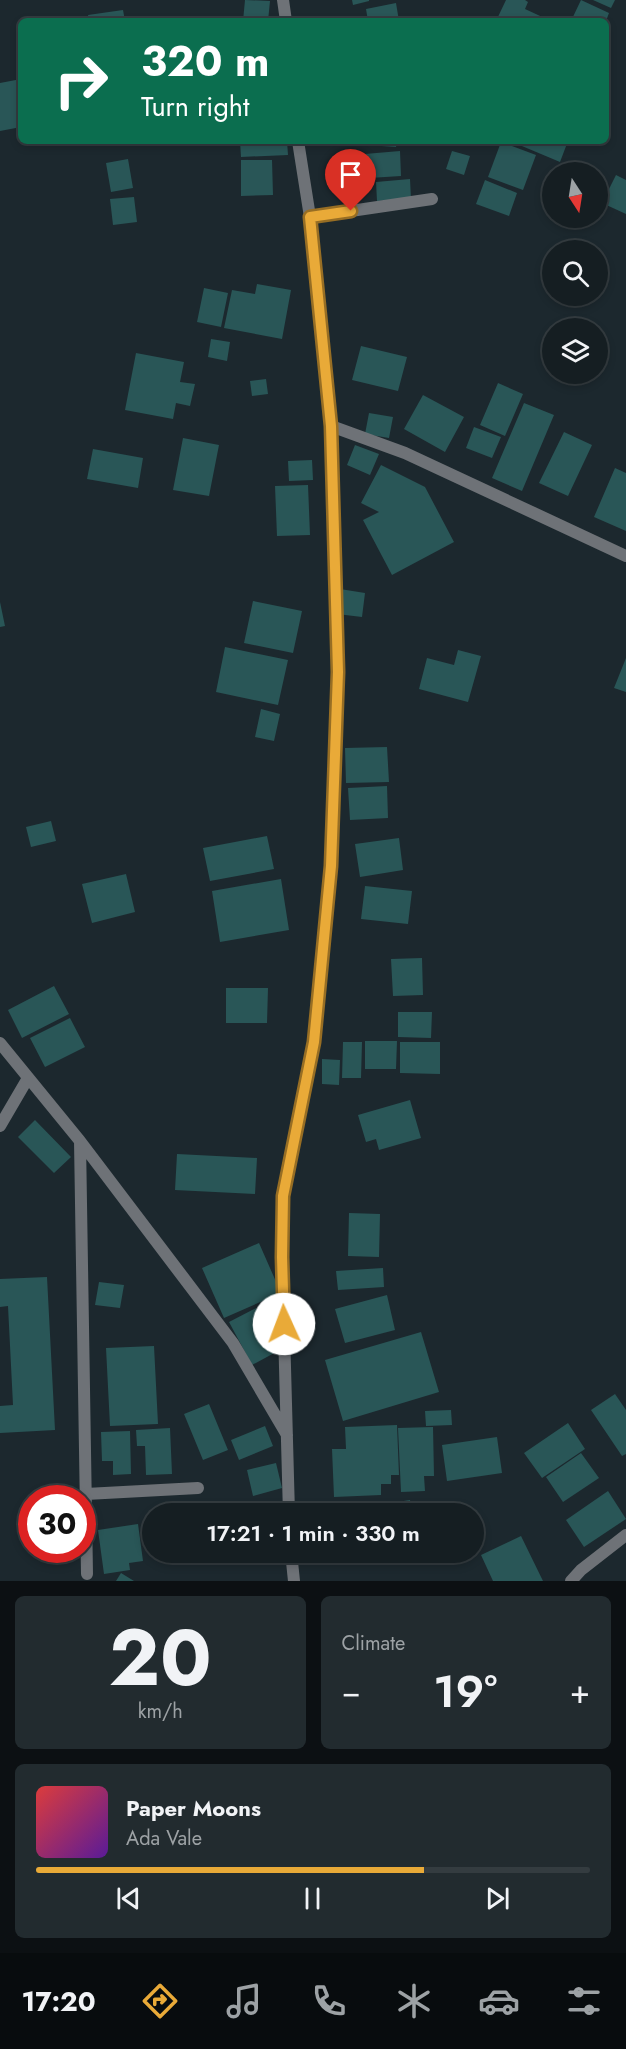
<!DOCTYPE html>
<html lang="en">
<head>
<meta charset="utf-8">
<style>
  body { margin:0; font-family:Jost,sans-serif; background:#222b2f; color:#f1f3f6; height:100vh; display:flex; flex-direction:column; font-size:22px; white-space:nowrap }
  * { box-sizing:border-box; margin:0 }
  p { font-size:20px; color:#9da2a5 }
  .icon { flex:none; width:33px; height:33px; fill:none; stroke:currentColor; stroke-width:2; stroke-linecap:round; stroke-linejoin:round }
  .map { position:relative; height:1581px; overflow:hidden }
  .details { display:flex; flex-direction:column; gap:15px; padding:15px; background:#0c1013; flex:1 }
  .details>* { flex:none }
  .guide { position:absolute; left:18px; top:18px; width:591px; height:126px; border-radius:9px; box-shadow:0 3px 9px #0003,0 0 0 2px #343c40; background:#0b6e4f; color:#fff; overflow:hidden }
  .needle { width:39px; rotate:168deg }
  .tools { position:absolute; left:542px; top:162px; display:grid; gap:12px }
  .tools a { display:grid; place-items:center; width:66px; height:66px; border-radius:50%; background:#151e22; box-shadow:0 3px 9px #0003,0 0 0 2px #343c40; font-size:30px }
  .speed { position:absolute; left:18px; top:1485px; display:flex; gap:12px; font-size:30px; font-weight:700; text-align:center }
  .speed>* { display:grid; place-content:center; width:78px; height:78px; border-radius:50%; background:#151e22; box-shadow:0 3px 9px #0003,0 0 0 2px #343c40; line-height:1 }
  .speed .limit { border:9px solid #d22; background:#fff; color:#111 }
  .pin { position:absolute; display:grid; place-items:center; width:51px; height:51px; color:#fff; margin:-62px -26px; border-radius:50% 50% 50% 0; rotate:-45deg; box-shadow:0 0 6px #0007 }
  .pin .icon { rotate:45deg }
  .me { position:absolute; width:66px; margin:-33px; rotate:358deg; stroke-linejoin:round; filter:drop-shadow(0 0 4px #0008) }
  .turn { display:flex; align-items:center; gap:21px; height:126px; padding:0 24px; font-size:27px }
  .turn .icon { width:78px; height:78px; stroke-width:2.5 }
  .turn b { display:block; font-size:42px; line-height:51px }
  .big { font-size:45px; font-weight:600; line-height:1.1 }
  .details .card { flex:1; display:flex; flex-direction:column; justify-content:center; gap:9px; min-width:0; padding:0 21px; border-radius:9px; background:#222b2f }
  .details .dial { align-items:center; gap:0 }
  .dial b { font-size:78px; line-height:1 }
  .song { display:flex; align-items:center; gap:18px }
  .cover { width:72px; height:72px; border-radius:9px; background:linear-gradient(135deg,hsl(0 70% 55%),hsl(270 70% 35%)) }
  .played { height:6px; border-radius:3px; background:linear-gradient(90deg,#e9aa38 70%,#343c40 70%) }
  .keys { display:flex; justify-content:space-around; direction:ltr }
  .heat { display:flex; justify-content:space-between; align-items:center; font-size:33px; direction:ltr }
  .details .tiles { flex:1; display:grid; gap:15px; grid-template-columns:1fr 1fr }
  .card:last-child { grid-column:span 2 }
  .trip { position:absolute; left:142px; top:1503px; width:342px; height:60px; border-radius:30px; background:#151e22; box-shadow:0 3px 9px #0003,0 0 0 2px #343c40; font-weight:600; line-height:60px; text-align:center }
  .dock { display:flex; height:96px; justify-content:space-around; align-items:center; background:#080c0e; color:#9da2a5 }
  .dock .icon { width:42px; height:42px }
  .dock .current { color:#e9aa38 }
  .dock b { font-size:27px; color:#f1f3f6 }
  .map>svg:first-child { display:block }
  .building { fill:#295657 }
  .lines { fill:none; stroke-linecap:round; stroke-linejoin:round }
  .street { stroke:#6e7277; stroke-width:12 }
  .route-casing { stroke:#976e24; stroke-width:15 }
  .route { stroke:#e9aa38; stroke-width:10 }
</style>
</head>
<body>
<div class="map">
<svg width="626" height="1581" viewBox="0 0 626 1581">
  <rect width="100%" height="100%" fill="#1c282e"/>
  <path class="building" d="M245,0L270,1L268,21H243Z
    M352,0H369V1L353,5Z
    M506,0H525L528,2L525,9L551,21H496Z
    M581,0L609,13L606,21H571Z
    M593,0H615L611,8Z
    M396,3L399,21H368L366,9Z
    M123,10L125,21H89L88,15Z
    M363,16L364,21H343V20Z
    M21,79V127L0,131V83Z
    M240,141H287L288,155L241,157Z
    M338,141H397L396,147L338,143Z
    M510,141H568L560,162Z
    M501,142L536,155L523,190L488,177Z
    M400,151L401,176L354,179L353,155Z
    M452,151L470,156L464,175L446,169Z
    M128,159L133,188L111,192L106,163Z
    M241,160H272L273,195L241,196Z
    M616,175L626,180V214L602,203Z
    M410,179L411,199L377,201L376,182Z
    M485,180L517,193L509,216L476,204Z
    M134,197L137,222L113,225L110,199Z
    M257,284L291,290L282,339L224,328L232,290L255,294Z
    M204,288L228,293L221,327L197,322Z
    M211,339L230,342L227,361L208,357Z
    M361,346L407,357L398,391L352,380Z
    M136,353L184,362L180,382L195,384L190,406L176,403L173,419L125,410Z
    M266,379L268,394L252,396L250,381Z
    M498,383L523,394L505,436L480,425Z
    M423,395L464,417L445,452L404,429Z
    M524,403L554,415L522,491L492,478Z
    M369,413L393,417L389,438L365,434Z
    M474,427L501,437L492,458L466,448Z
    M564,432L592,445L568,496L539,483Z
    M183,438L219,445L209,496L173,490Z
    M355,445L379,454L370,475L347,465Z
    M93,449L143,458L138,488L87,479Z
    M312,460L313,480L289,481L288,461Z
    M381,465L425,487L454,542L392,575L363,520L379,512L361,503Z
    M615,468L626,473V531L594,517Z
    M308,485L310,535L277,536L275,486Z
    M340,589L365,593L362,617L337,614Z
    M253,601L302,611L293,653L244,643Z
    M0,602L5,626L0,627Z
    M225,647L288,660L278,705L216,692Z
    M458,650L481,656L468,702L419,689L427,658L454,665Z
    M626,658V692L614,688Z
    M261,709L280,714L274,741L255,737Z
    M387,747L389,782L346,783L345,748Z
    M387,786L388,818L350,820L348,788Z
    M51,821L56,841L31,847L26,827Z
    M267,836L274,869L210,881L203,848Z
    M399,838L403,870L360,877L355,844Z
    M126,874L135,912L92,923L82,884Z
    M281,879L289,930L220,942L212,891Z
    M365,886L412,891L408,924L361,919Z
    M422,958L423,995L393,996L391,959Z
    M54,986L69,1014L22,1038L8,1010Z
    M226,988H268L267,1023H226Z
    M398,1012H432L431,1038L398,1037Z
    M70,1018L85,1047L45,1067L30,1038Z
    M365,1041H397L396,1069H365Z
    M343,1042H362L361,1078H342Z
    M400,1042H440V1074L400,1073Z
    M322,1059L340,1060L339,1085L322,1084Z
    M410,1100L421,1138L379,1150L376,1139L366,1142L358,1115Z
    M35,1120L71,1157L54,1173L18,1137Z
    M177,1154L257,1158L255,1194L175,1190Z
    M349,1213L380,1214L379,1257L348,1256Z
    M259,1243L281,1293L224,1318L202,1268Z
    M383,1268L384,1287L338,1290L336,1271Z
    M47,1277L55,1430L0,1433V1406L13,1405L8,1306L0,1307V1279Z
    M99,1282L124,1285L120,1308L95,1305Z
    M387,1295L395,1330L345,1343L335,1309Z
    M256,1308L278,1351L252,1365L229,1322Z
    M421,1332L439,1392L343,1421L325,1360Z
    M154,1346L158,1424L110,1426L106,1348Z
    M615,1394L626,1410V1454L622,1456L591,1410Z
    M209,1404L228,1450L203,1460L184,1414Z
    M451,1410L452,1425L426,1426L425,1411Z
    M568,1423L585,1449L542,1478L524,1453Z
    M397,1425L399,1475H391V1484H381V1495L334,1497L332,1449H346L345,1427Z
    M265,1426L273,1446L239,1460L231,1440Z
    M433,1427L434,1476H424L425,1491L401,1492L398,1428Z
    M170,1428L172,1474L146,1475L145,1446H137L136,1430Z
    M130,1431L131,1474L113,1475V1461H102L101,1432Z
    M497,1437L502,1473L447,1481L442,1445Z
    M581,1453L599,1478L563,1502L546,1477Z
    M276,1463L282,1488L253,1496L247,1470Z
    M608,1491L626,1519L584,1547L566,1520Z
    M410,1500L412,1514H392L391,1503Z
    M365,1510V1514H349V1512Z
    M138,1524L143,1561L129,1563L130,1570L104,1574L98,1530Z
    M521,1536L543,1581H493L481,1555Z
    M178,1552H211L212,1559L180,1564Z
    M121,1573L134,1581H116Z"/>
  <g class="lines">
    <path class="street" d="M283,0L286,21
      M310,217L432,199
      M331,426L405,453L626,556
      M0,1043L80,1141L233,1343L287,1435
      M0,1126L28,1078
      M80,1141L87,1574
      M86,1494L198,1488
      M289,1514L282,1257L283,1196L314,1042L331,866L338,672L331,426L310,217L298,141
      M291,1552L294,1581
      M571,1581L581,1570L626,1535"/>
  </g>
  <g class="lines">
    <defs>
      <path id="route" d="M284,1324L282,1257L283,1196L314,1042L331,866L338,672L331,426L310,217L351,211"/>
    </defs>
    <use href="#route" class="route-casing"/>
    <use href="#route" class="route"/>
  </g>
</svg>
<div class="tools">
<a><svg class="needle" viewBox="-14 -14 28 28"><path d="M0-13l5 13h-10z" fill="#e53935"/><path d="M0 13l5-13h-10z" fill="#9da2a5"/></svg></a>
<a><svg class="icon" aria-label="search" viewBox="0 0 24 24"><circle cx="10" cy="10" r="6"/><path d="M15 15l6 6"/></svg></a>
<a><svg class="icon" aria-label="layers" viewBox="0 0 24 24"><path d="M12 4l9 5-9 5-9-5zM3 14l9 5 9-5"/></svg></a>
</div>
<div class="speed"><div class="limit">30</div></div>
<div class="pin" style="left:351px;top:211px;background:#d93025"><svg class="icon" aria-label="arrive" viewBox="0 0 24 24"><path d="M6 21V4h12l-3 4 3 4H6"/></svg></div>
<svg class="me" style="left:284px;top:1324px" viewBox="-20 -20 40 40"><circle r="19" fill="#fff"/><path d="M0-13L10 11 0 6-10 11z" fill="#e9aa38"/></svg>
<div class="trip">17:21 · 1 min · 330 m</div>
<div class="guide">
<div class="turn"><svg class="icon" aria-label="right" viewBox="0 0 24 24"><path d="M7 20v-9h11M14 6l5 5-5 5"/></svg><div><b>320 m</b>Turn right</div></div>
</div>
</div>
<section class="details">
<div class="tiles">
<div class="card dial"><b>20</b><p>km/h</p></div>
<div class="card"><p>Climate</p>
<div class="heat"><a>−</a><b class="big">19°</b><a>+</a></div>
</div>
<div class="card">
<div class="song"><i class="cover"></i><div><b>Paper Moons</b><p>Ada Vale</p></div></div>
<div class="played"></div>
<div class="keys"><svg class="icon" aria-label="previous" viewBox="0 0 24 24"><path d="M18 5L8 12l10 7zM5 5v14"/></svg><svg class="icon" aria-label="pause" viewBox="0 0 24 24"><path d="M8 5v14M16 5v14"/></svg><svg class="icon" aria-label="next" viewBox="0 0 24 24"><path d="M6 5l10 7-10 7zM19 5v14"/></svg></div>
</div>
</div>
</section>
<nav class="dock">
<b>17:20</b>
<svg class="icon current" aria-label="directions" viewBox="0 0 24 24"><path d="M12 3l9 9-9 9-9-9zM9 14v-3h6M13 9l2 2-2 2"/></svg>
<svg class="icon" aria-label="music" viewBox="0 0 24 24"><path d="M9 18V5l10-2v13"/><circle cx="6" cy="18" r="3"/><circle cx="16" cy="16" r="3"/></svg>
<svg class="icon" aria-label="phone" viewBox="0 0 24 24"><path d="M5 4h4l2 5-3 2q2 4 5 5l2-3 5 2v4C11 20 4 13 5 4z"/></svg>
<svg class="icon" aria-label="climate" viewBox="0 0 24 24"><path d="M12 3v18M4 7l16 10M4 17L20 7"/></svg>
<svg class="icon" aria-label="car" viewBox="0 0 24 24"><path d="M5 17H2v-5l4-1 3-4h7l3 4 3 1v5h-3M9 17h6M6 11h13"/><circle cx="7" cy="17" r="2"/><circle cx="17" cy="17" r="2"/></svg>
<svg class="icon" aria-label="filters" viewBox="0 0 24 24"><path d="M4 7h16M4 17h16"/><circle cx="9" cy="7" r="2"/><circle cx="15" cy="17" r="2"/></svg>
</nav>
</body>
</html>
